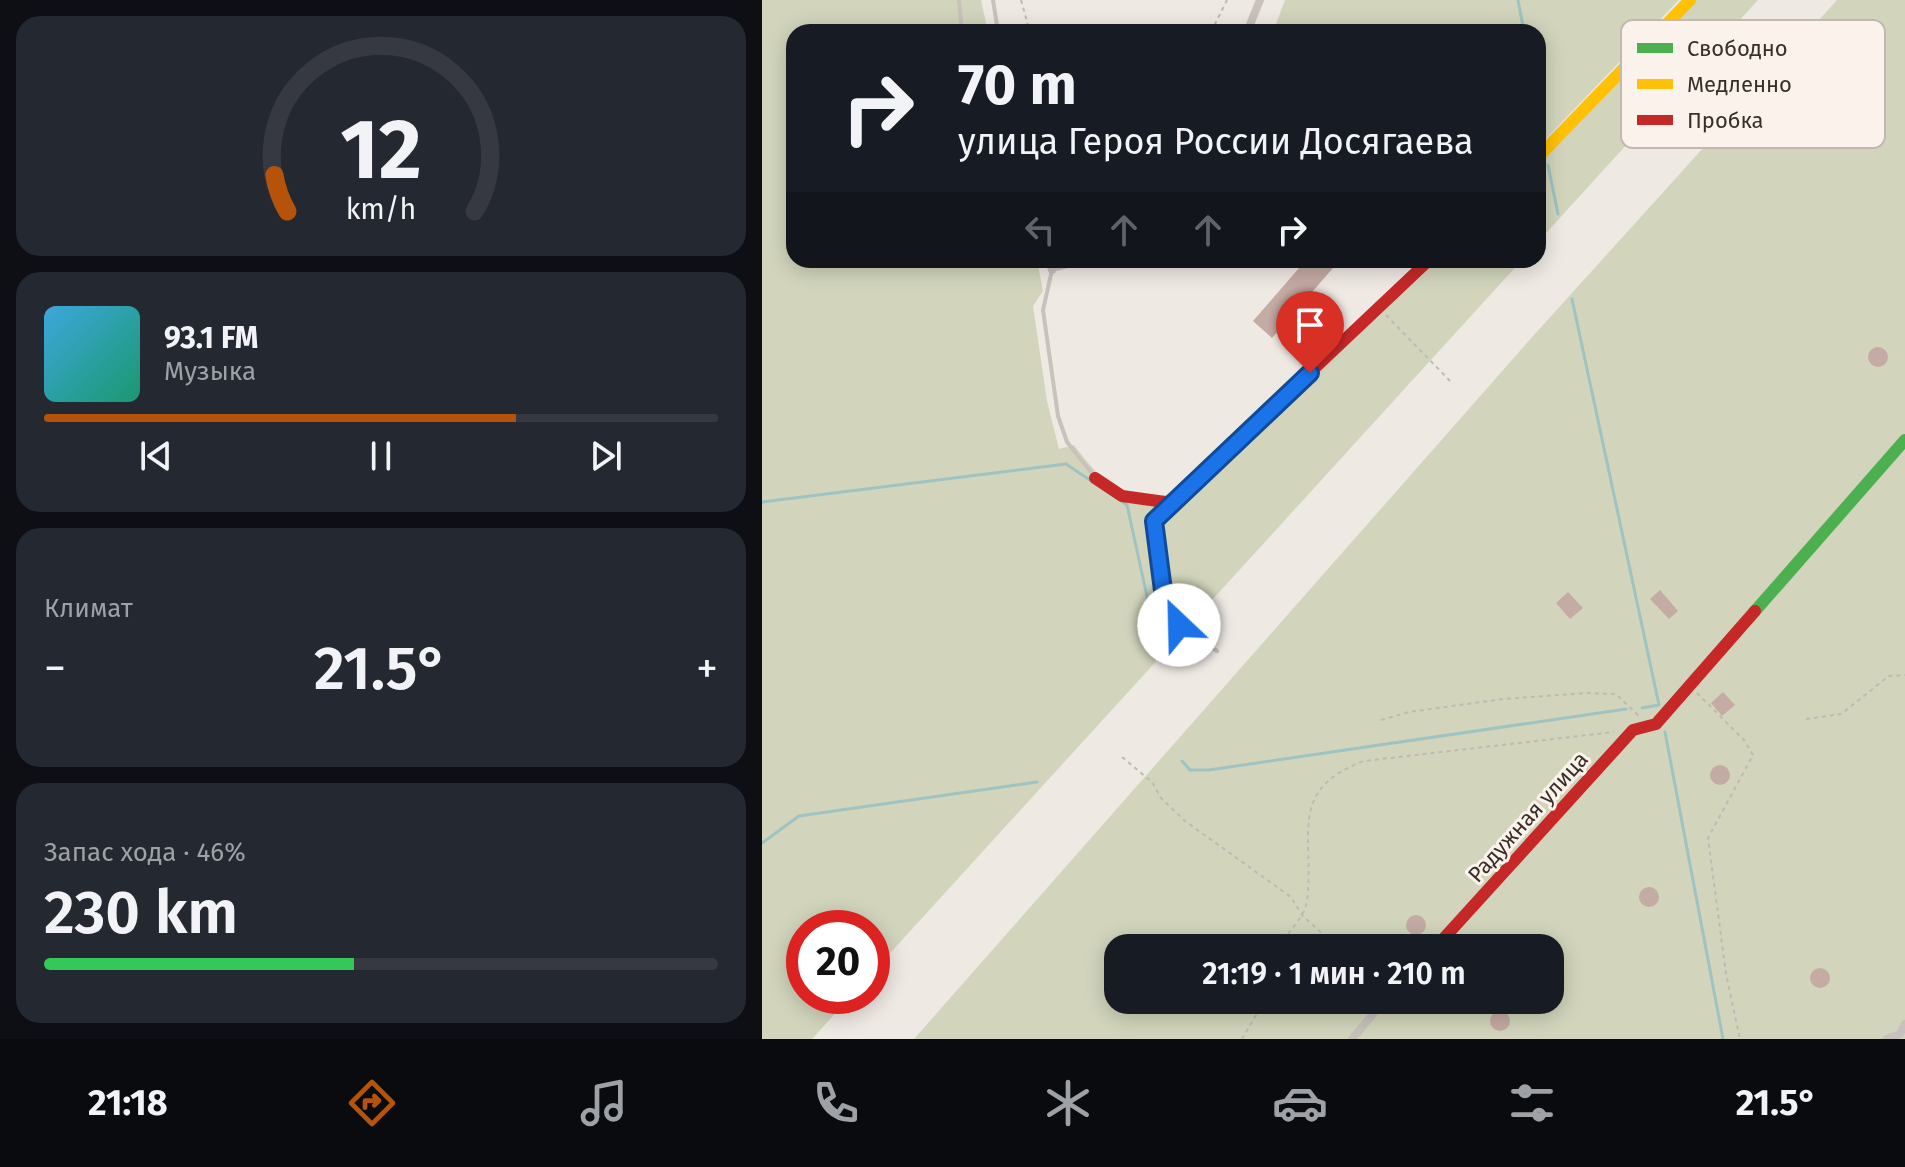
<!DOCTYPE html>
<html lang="ru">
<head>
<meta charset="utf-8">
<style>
  body { margin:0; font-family:"Fira Sans",sans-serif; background:#242831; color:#f1f3f6; height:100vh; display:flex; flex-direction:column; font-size:30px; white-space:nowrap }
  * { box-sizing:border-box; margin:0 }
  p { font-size:26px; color:#9ea1a6 }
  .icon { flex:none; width:44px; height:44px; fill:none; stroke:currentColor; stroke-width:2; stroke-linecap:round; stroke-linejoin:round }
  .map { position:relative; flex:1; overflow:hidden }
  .details { display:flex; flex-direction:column; gap:16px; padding:16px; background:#0d0f14; width:762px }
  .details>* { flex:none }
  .top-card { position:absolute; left:24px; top:24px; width:760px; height:244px; border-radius:24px; box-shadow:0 4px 20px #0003; background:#171b24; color:#f1f3f6; overflow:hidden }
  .speed { position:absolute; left:24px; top:910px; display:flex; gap:16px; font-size:40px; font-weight:700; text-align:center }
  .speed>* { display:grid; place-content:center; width:104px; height:104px; border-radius:50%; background:#171b24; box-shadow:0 4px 20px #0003; line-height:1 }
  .speed .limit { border:12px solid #d22; background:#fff; color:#111 }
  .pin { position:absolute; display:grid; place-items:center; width:68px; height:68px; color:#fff; margin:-82px -34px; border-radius:50% 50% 50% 0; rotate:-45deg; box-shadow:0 0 8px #0007 }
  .pin .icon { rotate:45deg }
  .me { position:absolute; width:88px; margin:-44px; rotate:336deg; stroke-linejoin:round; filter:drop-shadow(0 0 6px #0008) }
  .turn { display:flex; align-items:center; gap:28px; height:168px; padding:0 40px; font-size:36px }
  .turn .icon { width:104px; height:104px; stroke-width:2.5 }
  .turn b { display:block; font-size:56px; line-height:68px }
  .lanes { display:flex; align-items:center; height:76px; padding:0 40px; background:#0003; justify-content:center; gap:40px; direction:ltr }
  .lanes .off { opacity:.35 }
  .big { font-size:60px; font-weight:600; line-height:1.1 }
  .details .widget { flex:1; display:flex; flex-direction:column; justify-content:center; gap:12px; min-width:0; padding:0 28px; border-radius:24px; background:#242831 }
  .details .dial { align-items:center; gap:0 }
  .dial svg { height:208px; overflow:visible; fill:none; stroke:#363941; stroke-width:7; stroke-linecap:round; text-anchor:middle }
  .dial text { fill:#f1f3f6; stroke:none }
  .song { display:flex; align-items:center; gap:24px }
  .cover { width:96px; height:96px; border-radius:12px; background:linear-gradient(135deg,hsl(200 70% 55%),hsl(160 70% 35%)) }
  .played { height:8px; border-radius:4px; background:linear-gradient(90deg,#b45309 70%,#363941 70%) }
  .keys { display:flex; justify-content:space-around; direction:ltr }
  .heat { display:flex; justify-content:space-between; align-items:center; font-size:44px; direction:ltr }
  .charge { height:12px; border-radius:6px; background:linear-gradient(90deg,#34c759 46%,#363941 0) }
  .trip { position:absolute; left:342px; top:934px; width:460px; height:80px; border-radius:24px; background:#171b24; box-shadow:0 4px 20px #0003; font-weight:600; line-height:80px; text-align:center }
  .tabs { display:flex; height:128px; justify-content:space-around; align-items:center; background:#090b0e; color:#9ea1a6 }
  .tabs .icon { width:56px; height:56px }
  .tabs .current { color:#b45309 }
  .tabs b { font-size:36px; color:#f1f3f6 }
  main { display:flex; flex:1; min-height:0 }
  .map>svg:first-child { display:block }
  .green { fill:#d2d5bc; fill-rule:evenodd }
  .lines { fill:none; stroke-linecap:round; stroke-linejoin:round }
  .stream { stroke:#9ec3c1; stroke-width:3 }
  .building { fill:#c4aba4 }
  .path { stroke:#c1b9b4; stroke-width:2; stroke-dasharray:4 4; stroke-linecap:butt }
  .lane { stroke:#c8c1bc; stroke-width:4 }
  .street { stroke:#c8c1bc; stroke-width:8 }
  .fast { stroke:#4caf50; stroke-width:12 }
  .slow { stroke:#ffc107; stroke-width:12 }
  .jam { stroke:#c62828; stroke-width:12 }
  .route-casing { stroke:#114b97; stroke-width:20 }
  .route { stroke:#1a73e8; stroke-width:14 }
  .labels { text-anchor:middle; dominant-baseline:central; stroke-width:6; stroke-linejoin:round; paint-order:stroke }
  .street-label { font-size:22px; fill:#3a2e29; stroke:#fbf3eb }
  .key { fill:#fbf3eb; stroke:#c1b8b1; stroke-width:2 }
  .key-label { font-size:22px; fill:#3a2e29 }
</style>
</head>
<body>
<main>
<section class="details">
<div class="widget dial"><svg viewBox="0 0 100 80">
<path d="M14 69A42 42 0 1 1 86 69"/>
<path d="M14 69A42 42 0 0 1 9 55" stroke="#b45309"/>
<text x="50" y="56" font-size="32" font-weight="700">12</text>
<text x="50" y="72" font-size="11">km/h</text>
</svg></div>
<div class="widget">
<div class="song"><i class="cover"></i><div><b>93.1 FM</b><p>Музыка</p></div></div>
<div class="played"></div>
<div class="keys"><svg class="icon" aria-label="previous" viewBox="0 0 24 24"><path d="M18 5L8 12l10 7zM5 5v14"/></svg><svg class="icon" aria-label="pause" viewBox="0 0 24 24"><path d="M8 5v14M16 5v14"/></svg><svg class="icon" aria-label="next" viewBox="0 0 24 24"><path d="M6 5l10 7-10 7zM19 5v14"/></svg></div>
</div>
<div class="widget"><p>Климат</p>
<div class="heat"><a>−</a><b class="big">21.5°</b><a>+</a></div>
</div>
<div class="widget"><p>Запас хода · 46%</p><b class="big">230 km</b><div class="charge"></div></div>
</section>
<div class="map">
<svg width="1143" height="1039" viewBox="0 0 1143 1039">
  <rect width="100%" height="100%" fill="#efe9e3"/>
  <path class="green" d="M0,0H219L226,32H32V260H275L281,291L271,306L285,401L297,449L312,445C341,484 362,501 413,494L664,260H760L110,973V928H42V996H89L50,1039H0Z
    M523,0H917L776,147V32H511Z
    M929,0H996L776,242V150Z
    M1075,0H1143V1039H152L772,335ZM356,948H788V1000H356Z"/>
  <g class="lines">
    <path class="stream" d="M756,0L762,32
      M776,109L781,135
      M786,165L796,214
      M810,299L897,705L880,708
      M0,502L304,464L365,505L397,651
      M903,732L961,1039
      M420,761L428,770H447L864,709
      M0,843L37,816L275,782"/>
  </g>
  <path class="building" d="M544,260H578L510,338L491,321Z
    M1106 357a10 10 0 1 1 20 0a10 10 0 1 1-20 0Z
    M898,590L916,611L907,619L888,599Z
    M806,592L821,608L808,619L794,603Z
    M961,692L973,705L960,716L949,703Z
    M948 775a10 10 0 1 1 20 0a10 10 0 1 1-20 0Z
    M877 897a10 10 0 1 1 20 0a10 10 0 1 1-20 0Z
    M644 925a10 10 0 1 1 20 0a10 10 0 1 1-20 0Z
    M1048 978a10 10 0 1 1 20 0a10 10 0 1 1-20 0Z
    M728 1021a10 10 0 1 1 20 0a10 10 0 1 1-20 0Z"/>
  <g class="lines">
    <path class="path" d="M259,0L268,32
      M449,32L465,0
      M624,315L690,383
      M935,693L982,740L991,755L946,838L964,974L978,1039
      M1044,719L1079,714L1127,676L1143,675
      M619,720L647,712L741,699L826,693L854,694L878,717
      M360,757L390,782L399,798L423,821L529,897L540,915L576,948
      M519,948C523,931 543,920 545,900C553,836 524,790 602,761L852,732
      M480,1039L503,1000"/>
    <path class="lane" d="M197,0L200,32
      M231,0L236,32
      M329,260L290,270L281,310L296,416L305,442L332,476
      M409,505L392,521L403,606L417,625L455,651"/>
    <path class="street" d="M485,32L498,0
      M287,260L290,270
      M590,1039L623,1000
      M1125,1039L1138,1034L1143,1024"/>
    <path class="fast" d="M993,611L1143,440"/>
    <path class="slow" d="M776,157L928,0"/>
    <path class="jam" d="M333,478L360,496L410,503L667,260
      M673,948L871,730L894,724L993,611"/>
  </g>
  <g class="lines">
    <defs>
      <path id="route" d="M417,625L403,606L392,521L548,373"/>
    </defs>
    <use href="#route" class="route-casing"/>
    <use href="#route" class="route"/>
  </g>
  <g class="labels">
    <g class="street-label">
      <text transform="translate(766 817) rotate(-48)">Радужная улица</text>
    </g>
  </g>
  <rect x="859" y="20" width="264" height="128" rx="12" class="key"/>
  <rect x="875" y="43" width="36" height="10" fill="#4caf50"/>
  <rect x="875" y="79" width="36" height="10" fill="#ffc107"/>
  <rect x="875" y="115" width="36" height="10" fill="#c62828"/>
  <g class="key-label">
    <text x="925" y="56">Свободно</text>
    <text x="925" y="92">Медленно</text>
    <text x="925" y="128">Пробка</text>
  </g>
</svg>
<div class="speed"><div class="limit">20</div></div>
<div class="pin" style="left:548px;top:373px;background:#d93025"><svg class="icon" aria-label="arrive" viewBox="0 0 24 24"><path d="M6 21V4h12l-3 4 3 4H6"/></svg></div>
<svg class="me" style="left:417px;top:625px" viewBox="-20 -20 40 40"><circle r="19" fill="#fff"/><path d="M0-13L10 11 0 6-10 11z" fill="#1a73e8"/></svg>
<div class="trip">21:19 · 1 мин · 210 m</div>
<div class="top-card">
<div class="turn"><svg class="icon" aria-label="right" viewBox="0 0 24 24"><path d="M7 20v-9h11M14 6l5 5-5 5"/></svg><div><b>70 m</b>улица Героя России Досягаева</div></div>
<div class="lanes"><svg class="icon off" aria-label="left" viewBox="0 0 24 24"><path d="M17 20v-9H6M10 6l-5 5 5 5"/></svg><svg class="icon off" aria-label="ahead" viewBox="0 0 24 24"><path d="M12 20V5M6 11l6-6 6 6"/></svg><svg class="icon off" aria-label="ahead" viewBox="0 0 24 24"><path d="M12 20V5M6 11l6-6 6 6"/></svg><svg class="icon" aria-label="right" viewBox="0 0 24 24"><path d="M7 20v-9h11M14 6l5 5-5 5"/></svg></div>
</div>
</div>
</main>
<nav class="tabs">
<b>21:18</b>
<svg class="icon current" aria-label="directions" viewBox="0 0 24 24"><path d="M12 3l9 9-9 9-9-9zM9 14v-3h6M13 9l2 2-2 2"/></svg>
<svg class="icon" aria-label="music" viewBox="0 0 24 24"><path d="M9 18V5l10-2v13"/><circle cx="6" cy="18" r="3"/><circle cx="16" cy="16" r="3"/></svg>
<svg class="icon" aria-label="phone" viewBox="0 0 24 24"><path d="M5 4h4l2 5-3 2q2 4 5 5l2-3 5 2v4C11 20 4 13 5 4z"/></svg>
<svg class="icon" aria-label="climate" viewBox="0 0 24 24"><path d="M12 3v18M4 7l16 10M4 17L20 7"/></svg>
<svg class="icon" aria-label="car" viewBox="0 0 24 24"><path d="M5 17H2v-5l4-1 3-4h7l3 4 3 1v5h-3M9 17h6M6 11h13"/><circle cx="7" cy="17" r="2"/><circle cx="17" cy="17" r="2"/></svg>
<svg class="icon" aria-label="filters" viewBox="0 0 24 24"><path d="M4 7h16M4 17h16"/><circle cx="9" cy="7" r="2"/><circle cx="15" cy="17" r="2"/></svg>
<b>21.5°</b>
</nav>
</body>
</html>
